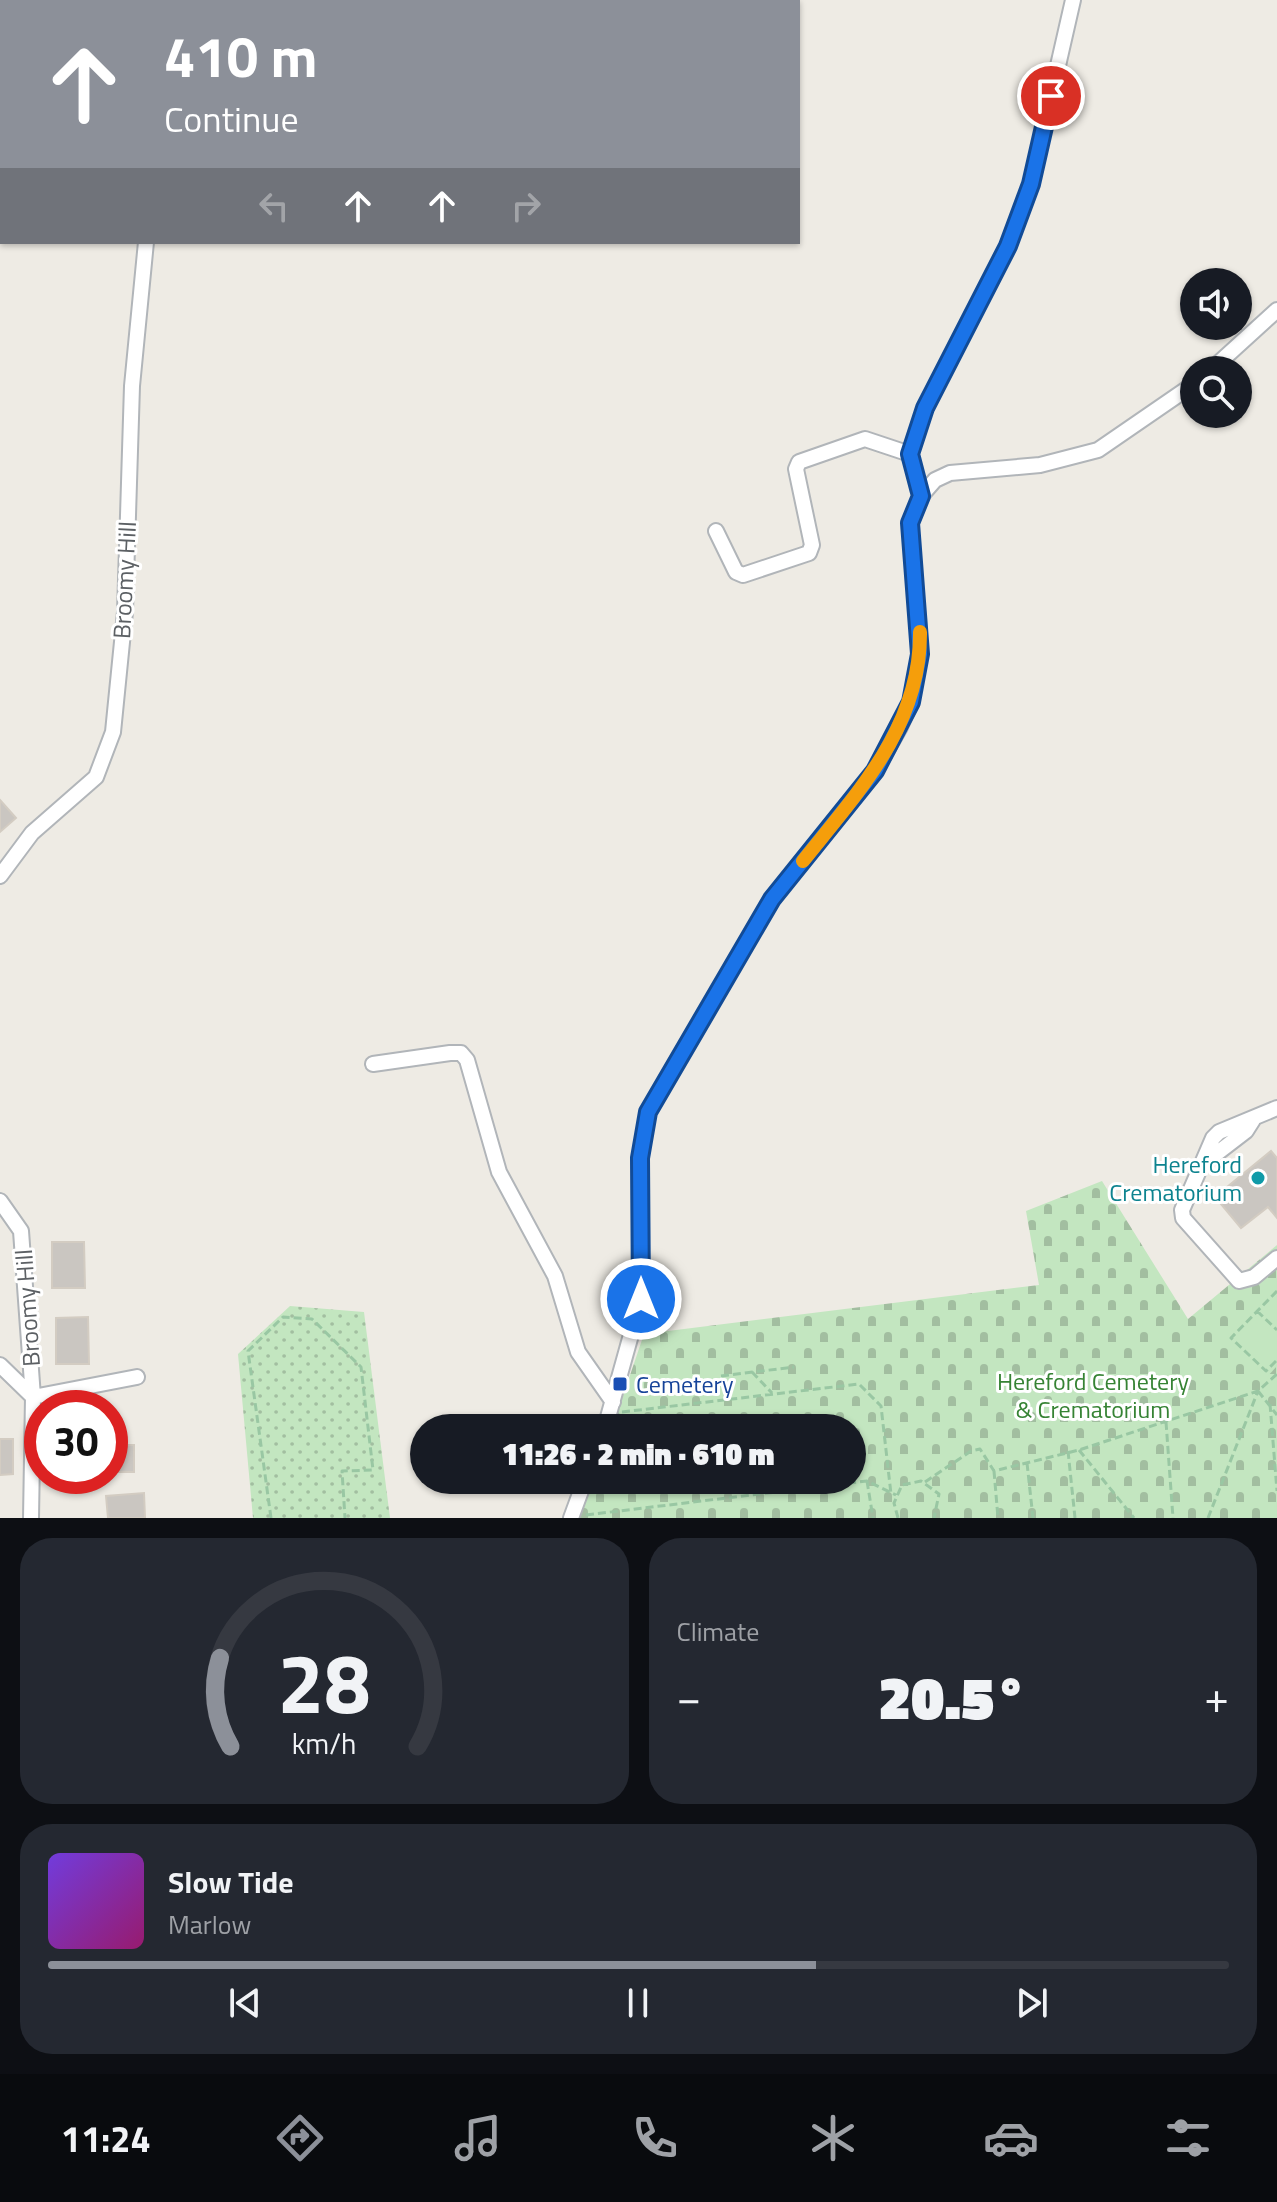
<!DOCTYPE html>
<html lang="en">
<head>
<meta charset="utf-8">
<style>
  body { margin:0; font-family:"Titillium Web",sans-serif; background:#242831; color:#f1f3f6; height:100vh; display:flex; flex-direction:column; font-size:30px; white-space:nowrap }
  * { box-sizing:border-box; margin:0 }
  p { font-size:26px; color:#9ea1a6 }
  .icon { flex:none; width:44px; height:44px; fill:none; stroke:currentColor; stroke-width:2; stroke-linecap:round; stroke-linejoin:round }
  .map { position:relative; height:1518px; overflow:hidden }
  .drawer { display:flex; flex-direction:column; gap:20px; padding:20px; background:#0d0f14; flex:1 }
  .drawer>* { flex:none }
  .guide { position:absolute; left:0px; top:0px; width:800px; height:244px; box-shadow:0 2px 6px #0004; background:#8c9099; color:#fff; overflow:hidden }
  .fabs { position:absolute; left:1180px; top:268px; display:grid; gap:16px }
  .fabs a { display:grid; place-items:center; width:72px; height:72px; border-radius:50%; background:#171b24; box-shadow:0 2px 6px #0004; font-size:40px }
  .speed { position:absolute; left:24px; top:1390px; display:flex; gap:16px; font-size:40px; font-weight:700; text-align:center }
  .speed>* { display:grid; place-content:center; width:104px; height:104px; border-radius:50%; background:#171b24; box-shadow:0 2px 6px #0004; line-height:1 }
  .speed .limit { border:12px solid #d22; background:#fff; color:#111 }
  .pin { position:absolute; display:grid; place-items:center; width:68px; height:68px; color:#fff; margin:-34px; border:4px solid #fff; border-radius:50%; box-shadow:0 2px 8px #0007 }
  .me { position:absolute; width:88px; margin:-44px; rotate:0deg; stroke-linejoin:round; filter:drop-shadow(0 0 6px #0008) }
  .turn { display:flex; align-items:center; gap:28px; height:168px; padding:0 32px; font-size:36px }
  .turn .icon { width:104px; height:104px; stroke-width:2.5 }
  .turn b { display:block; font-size:56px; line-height:68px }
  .lanes { display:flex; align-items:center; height:76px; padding:0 32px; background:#0003; justify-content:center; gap:40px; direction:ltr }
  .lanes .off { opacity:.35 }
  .big { font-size:60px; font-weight:800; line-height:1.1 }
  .drawer .widget { flex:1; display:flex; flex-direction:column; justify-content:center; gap:12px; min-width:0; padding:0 28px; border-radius:32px; background:#242831 }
  .drawer .dial { align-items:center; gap:0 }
  .dial svg { height:208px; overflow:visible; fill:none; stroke:#363941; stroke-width:7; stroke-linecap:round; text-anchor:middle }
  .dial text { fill:#f1f3f6; stroke:none }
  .song { display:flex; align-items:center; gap:24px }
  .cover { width:96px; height:96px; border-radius:12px; background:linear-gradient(135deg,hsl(260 70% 55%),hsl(320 70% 35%)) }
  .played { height:8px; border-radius:4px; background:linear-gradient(90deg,#8c9099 65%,#363941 65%) }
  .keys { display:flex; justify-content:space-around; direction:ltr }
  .heat { display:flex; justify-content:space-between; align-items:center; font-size:44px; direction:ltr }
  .drawer .tiles { flex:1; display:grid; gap:20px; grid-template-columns:1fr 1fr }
  .widget:last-child { grid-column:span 2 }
  .trip { position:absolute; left:410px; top:1414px; width:456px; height:80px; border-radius:40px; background:#171b24; box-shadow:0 2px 6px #0004; font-weight:800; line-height:80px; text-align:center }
  .dock { display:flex; height:128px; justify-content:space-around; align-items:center; background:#090b0e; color:#9ea1a6 }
  .dock .icon { width:56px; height:56px }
  .dock .current { color:#8c9099 }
  .dock b { font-size:36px; color:#f1f3f6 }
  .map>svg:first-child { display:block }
  .cemetery { fill:url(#cemetery-stones) }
  .park { fill:url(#park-dots) }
  .garden { fill:#c3e6c0 }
  .building { fill:#cac6c1; stroke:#d3ccc2; stroke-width:2 }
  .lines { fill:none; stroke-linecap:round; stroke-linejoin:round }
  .minor-casing { stroke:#b1b5b9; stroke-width:18 }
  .path { stroke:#99c7a3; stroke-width:3; stroke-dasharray:8 4; stroke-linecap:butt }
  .minor { stroke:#fff; stroke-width:14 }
  .route-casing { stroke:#114b97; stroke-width:20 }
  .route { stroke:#1a73e8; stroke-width:14 }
  .slow { stroke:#f59e0b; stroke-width:14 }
  .culture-dot { fill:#0f9aa8; stroke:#fff; stroke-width:3 }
  .transit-dot { fill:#1a4fb4; stroke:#fff; stroke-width:3 }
  .labels { text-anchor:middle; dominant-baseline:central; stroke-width:6; stroke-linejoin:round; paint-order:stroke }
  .street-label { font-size:24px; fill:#5c6064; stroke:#fff }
  .culture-label { font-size:24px; fill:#0d838f; stroke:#fff; text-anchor:end }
  .park-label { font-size:24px; fill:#368334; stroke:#fff }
  .transit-label { font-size:24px; fill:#164399; stroke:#fff; text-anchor:start }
</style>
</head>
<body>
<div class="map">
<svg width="1277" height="1518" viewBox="0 0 1277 1518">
  <defs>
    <pattern id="cemetery-stones" width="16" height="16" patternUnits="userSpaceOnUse" patternTransform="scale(2)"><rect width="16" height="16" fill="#c3e6c0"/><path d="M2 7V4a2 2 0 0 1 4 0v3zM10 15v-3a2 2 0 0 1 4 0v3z" fill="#a2bea0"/></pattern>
    <pattern id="park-dots" width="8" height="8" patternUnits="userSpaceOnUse" patternTransform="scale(2)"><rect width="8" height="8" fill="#c3e6c0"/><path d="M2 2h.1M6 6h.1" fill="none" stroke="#a2bea0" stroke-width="1.8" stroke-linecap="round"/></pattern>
  </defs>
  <rect width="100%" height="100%" fill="#eeebe4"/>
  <path class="cemetery" d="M1102,1181L1188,1319L1277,1245V1518H579L593,1480H852V1428H612L644,1334L1039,1285L1026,1211Z"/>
  <path class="park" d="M290,1306L364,1312L390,1518H253L238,1354Z"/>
  <path class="garden" d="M1277,1288V1366L1267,1377L1225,1340Z"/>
  <path class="building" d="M0,800L16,818L0,832Z
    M1271,1151L1277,1158V1218L1268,1207L1241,1228L1215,1197Z
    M52,1242H84L85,1288H52Z
    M88,1317L89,1364H56V1318Z
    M0,1439H13V1474L0,1475Z
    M118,1445H134V1472H118Z
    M144,1493L145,1518H108L106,1496Z"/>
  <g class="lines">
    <defs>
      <path id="minor" d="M166,2L167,0
        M1211,370L1277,310
        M921,496L910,454L925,408L1008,246L1031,184L1073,0
        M716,531L736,572L743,575L809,553L812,545L796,469L799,462L865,439L910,454
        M0,876L32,833L96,777L113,732L125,612L132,386L146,242
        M373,1064L450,1053H461L467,1060L499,1172L555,1276L578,1352L613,1402
        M1277,1108L1219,1132L1213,1138L1182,1210L1183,1218L1239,1281L1254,1277L1277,1258
        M1203,1164L1246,1131L1253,1120
        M0,1201L21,1231L33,1397L31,1518
        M0,1365L33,1397L137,1377
        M605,1428L641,1299L640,1158L648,1112L772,899L875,771L900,727L911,702L920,654L910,523L921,496L935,480L950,473L1040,465L1098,450L1194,384
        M571,1518L585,1480"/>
    </defs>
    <use href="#minor" class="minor-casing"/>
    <path class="path" d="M1277,1291L1231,1338L1266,1371L1277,1360
      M1257,1311L1277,1330
      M752,1372L772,1393
      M721,1376L794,1367
      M1258,1391L1277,1415
      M1270,1404L1277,1491
      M622,1412L859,1384L881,1406L891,1494
      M1166,1422L1173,1518
      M1079,1450L1134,1518
      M1068,1451L1075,1518
      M1027,1463L1033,1518
      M994,1471L998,1518
      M867,1481L873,1518
      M925,1482L971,1451L980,1449L994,1471L1079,1450L1258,1391L1277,1374
      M586,1515L867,1481L896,1495
      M271,1518L248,1351L283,1317L312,1319L361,1367L373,1470L342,1471L345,1518
      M898,1518L894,1503L902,1485L921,1481L939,1494L934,1518
      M1208,1518L1258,1391"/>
    <use href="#minor" class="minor"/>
  </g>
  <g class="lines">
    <defs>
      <path id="route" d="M641,1299L640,1158L648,1112L772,899L875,771L911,702L920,654L910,523L921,496L910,454L925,408L1008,246L1031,184L1051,96"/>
    </defs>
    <use href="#route" class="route-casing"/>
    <use href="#route" class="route"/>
    <path class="slow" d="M803,861C858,792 921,726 920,632"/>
  </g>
  <circle class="culture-dot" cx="1258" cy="1178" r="8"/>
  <rect class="transit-dot" x="612" y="1376" width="16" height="16" rx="4"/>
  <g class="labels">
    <g class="street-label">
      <text transform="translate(124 580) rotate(-87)">Broomy Hill</text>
      <text transform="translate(27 1308) rotate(-94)">Broomy Hill</text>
    </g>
    <g class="culture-label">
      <text x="1242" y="1164">Hereford<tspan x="1242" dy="28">Crematorium</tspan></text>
    </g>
    <g class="park-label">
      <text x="1093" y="1381">Hereford Cemetery<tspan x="1093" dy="28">&amp; Crematorium</tspan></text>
    </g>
    <g class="transit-label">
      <text x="636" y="1384">Cemetery</text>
    </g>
  </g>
</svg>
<div class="fabs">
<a><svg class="icon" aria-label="sound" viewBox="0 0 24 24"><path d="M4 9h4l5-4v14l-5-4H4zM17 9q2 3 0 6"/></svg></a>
<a><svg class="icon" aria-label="search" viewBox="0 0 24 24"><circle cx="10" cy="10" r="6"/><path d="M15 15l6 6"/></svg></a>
</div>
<div class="speed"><div class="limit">30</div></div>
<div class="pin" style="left:1051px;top:96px;background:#d93025"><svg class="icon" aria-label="arrive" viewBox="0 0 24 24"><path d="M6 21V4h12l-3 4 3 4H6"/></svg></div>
<svg class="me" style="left:641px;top:1299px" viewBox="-20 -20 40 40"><circle r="17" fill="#1a73e8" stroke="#fff" stroke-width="3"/><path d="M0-11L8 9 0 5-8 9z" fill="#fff"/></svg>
<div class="trip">11:26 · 2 min · 610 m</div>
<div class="guide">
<div class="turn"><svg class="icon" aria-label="ahead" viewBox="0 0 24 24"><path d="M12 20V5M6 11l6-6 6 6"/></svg><div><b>410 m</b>Continue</div></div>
<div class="lanes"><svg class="icon off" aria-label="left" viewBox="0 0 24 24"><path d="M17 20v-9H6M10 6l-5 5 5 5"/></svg><svg class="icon" aria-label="ahead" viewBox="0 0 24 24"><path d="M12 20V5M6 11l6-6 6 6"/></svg><svg class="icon" aria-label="ahead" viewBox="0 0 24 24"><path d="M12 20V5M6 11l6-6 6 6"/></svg><svg class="icon off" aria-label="right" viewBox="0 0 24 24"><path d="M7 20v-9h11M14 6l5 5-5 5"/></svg></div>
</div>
</div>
<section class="drawer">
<div class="tiles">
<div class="widget dial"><svg viewBox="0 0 100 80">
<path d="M14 69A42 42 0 1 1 86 69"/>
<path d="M14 69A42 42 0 0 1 10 35" stroke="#8c9099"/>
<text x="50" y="56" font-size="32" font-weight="700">28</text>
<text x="50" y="72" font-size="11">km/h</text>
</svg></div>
<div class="widget"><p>Climate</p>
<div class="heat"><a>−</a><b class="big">20.5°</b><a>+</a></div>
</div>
<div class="widget">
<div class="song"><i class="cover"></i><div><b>Slow Tide</b><p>Marlow</p></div></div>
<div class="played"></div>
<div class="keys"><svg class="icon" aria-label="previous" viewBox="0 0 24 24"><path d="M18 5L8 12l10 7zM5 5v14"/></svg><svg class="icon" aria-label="pause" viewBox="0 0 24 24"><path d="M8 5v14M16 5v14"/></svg><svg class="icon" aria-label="next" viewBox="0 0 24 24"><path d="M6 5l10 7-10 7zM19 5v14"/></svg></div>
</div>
</div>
</section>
<nav class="dock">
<b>11:24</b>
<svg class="icon current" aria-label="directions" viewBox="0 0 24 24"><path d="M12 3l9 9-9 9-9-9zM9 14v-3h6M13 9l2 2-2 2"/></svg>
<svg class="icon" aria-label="music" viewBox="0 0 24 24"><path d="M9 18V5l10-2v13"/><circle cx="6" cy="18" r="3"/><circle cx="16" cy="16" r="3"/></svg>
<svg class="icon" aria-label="phone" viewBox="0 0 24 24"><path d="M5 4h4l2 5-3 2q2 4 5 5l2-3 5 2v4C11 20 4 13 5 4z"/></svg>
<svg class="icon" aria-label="climate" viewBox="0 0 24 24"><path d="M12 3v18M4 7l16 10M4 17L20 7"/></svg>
<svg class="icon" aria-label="car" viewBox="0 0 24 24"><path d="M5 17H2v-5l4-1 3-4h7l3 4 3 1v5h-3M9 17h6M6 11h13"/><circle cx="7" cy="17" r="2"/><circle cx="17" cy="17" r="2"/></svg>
<svg class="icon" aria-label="filters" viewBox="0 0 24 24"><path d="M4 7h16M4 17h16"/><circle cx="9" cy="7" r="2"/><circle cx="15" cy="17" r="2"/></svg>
</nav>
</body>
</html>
